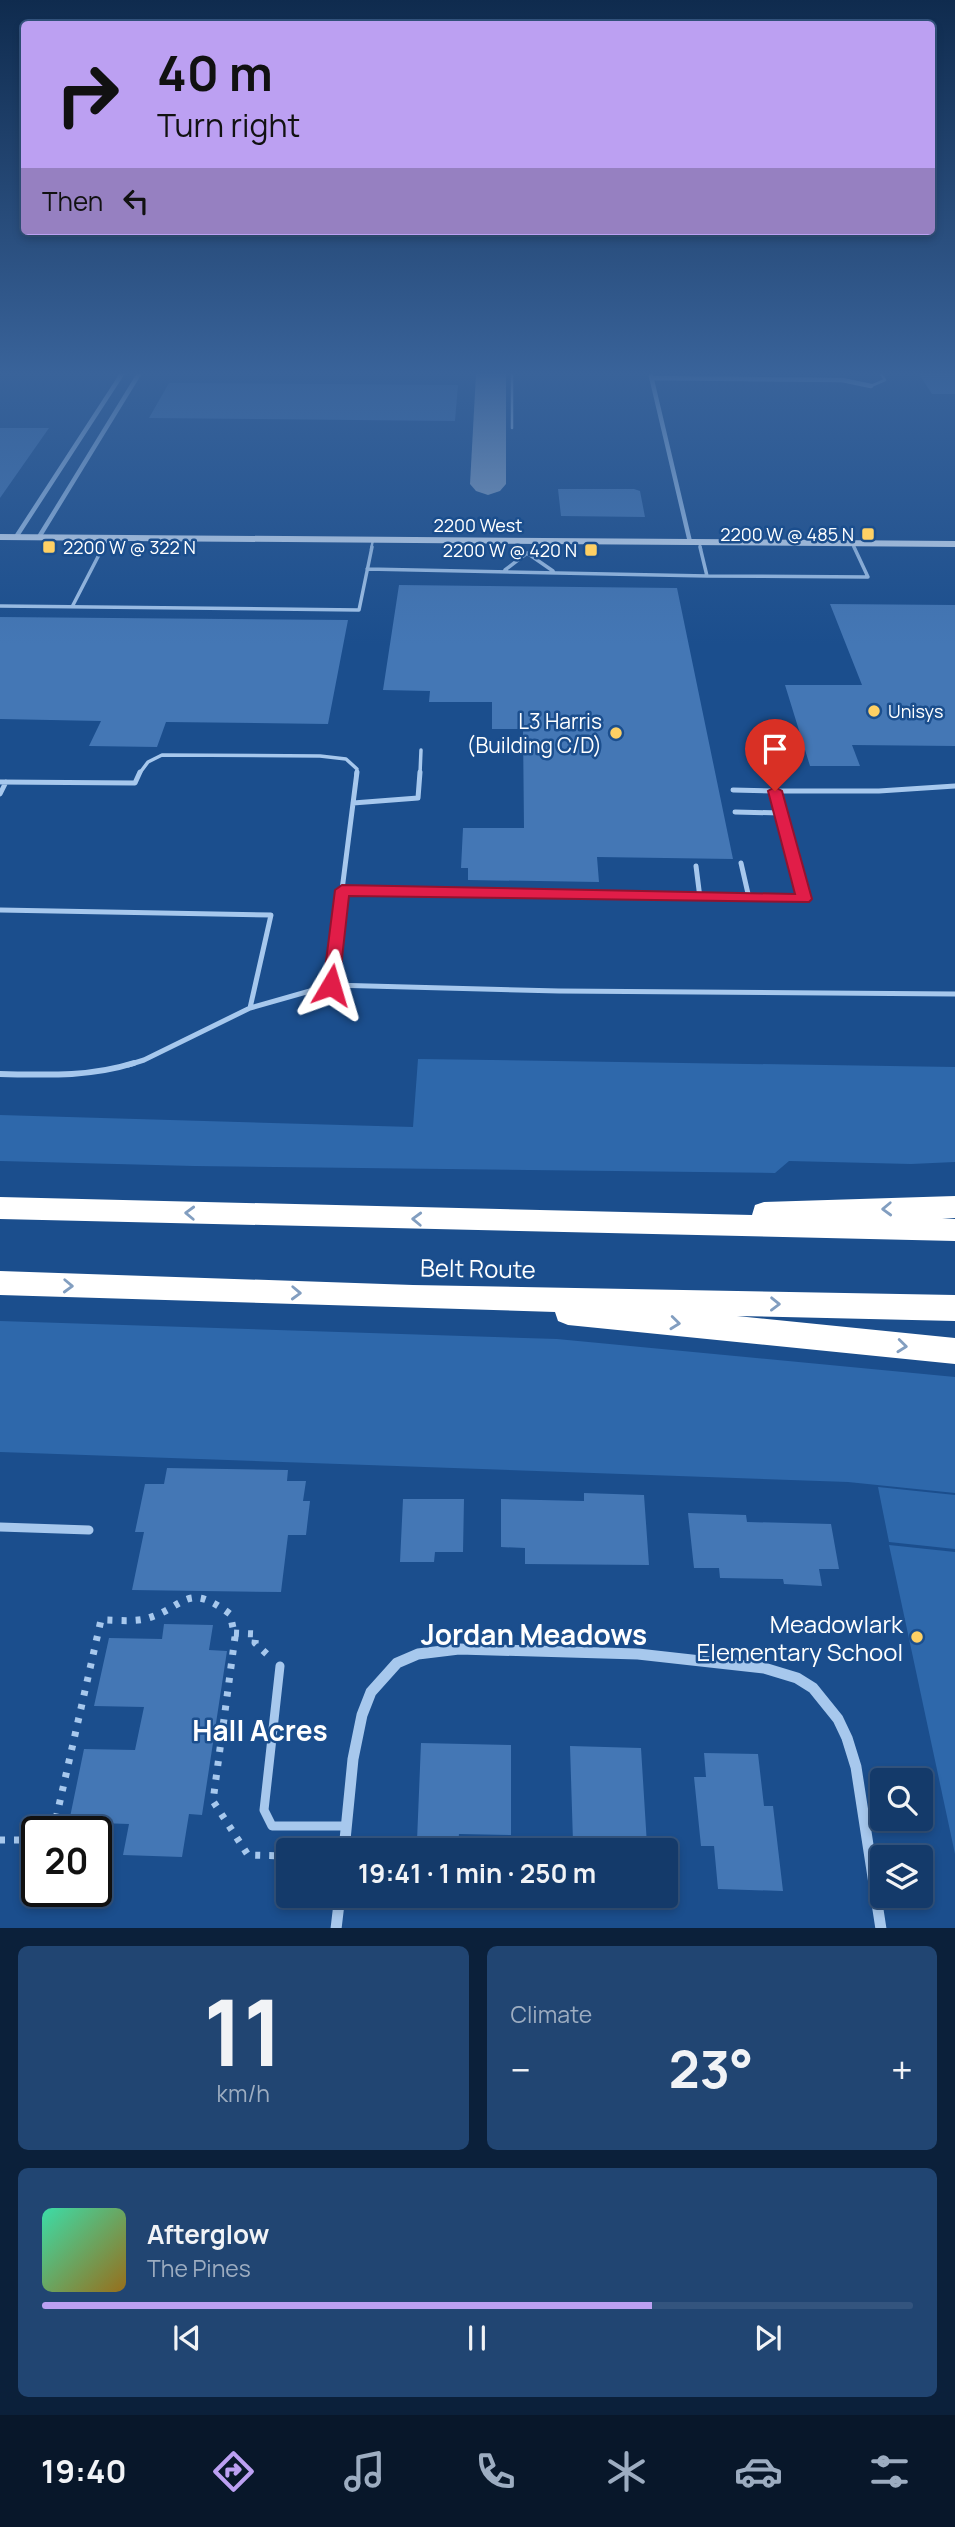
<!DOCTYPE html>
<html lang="en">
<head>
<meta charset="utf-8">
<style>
  body { margin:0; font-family:Manrope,sans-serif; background:#214572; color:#f1f3f6; height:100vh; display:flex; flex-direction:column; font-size:26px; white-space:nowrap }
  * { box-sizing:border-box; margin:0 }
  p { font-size:23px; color:#9dadc1 }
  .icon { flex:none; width:38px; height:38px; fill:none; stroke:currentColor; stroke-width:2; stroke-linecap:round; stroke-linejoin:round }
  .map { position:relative; height:1928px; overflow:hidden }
  .sheet { display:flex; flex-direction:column; gap:18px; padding:18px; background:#0b203a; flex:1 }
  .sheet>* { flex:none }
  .guide { position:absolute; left:21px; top:21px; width:914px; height:214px; border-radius:7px; box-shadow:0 4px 10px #0003,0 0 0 2px #33547e; background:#bca0f2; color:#111; overflow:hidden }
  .fabs { position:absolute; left:870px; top:1768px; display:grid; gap:14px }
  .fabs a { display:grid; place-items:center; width:63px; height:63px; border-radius:7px; background:#143a6a; box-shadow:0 4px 10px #0003,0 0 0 2px #33547e; font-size:35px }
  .speed { position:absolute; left:21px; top:1816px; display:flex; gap:14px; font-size:35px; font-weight:700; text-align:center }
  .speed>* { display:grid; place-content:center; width:91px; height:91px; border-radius:50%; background:#143a6a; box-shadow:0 4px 10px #0003,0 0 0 2px #33547e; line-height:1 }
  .speed .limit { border:4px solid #111; border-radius:10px; background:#fff; color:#111 }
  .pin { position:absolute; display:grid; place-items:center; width:60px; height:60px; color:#fff; margin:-72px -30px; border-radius:50% 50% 50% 0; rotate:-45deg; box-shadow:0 0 7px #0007 }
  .pin .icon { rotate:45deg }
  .me { position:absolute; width:77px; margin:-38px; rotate:7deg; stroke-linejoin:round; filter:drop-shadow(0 0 5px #0008) }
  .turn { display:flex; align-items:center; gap:24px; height:147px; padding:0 21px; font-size:32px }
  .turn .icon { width:91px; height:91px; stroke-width:2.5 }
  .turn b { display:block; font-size:49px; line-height:60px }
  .then { display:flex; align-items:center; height:66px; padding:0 21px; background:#0003; gap:14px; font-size:26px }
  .big { font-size:52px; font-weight:700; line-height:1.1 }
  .sheet .tile { flex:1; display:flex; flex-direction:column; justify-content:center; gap:10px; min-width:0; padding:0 24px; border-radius:10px; background:#214572 }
  .sheet .dial { align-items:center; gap:0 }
  .dial b { font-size:91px; line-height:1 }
  .song { display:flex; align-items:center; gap:21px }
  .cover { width:84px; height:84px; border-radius:10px; background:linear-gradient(135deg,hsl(160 70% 55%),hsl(40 70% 35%)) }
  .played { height:7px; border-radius:4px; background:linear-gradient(90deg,#bca0f2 70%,#33547e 70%) }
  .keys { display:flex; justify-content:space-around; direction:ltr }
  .heat { display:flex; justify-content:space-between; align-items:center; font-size:38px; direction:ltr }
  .sheet .tiles { flex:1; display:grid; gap:18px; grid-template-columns:1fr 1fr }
  .tile:last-child { grid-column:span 2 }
  .trip { position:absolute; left:276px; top:1838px; width:402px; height:70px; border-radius:7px; background:#143a6a; box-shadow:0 4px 10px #0003,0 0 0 2px #33547e; font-weight:700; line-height:70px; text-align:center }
  .tab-bar { display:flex; height:112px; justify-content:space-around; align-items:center; background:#08172a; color:#9dadc1 }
  .tab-bar .icon { width:49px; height:49px }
  .tab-bar .current { color:#bca0f2 }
  .tab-bar b { font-size:32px; color:#f1f3f6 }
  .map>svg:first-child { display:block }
  .green { fill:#2e68ab }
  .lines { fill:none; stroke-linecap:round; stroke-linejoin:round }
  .taxiway { fill:#8da6c6; fill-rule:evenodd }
  .building { fill:#4477b5 }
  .path { stroke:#a7c8ed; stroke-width:7; stroke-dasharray:5 9; stroke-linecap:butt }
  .lane-far4 { stroke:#a7c8ed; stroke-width:2.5 }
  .lane-far3 { stroke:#a7c8ed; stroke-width:3.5 }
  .lane-far2 { stroke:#a7c8ed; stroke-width:5 }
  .lane-far1 { stroke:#a7c8ed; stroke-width:6 }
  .lane { stroke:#a7c8ed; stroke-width:9 }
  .street-far1 { stroke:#a7c8ed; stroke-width:4.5 }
  .street { stroke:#a7c8ed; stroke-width:11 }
  .secondary { fill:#d4e5fa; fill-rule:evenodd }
  .highway { fill:#fff; fill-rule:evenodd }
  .oneway { stroke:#829ec0 }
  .route { fill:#e11d48; stroke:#92132f; stroke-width:2 }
  .poi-dot { fill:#fed064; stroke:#1b4e8d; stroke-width:2.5 }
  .labels { text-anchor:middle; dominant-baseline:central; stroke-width:5; stroke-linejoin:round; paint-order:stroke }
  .far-street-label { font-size:18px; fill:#fff; stroke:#1b4e8d }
  .far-poi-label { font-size:18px; fill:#fff; stroke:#1b4e8d; text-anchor:end }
  .poi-label { font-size:21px; fill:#fff; stroke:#1b4e8d; text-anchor:end }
  .near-street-label { font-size:24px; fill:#fff; stroke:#1b4e8d }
  .near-poi-label { font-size:24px; fill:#fff; stroke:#1b4e8d; text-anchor:end }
  .near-neighbourhood-label { font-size:28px; font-weight:bold; fill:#fff; stroke:#1b4e8d }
</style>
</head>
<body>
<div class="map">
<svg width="955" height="1929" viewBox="0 0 955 1929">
  <rect width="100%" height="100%" fill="#1b4e8d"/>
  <path class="green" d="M418,1059L955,1067V1162L911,1164L789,1161L775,1173L194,1166L0,1161V1115L413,1127Z
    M0,1321L557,1339L955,1377V1493L848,1482L0,1452Z
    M878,1487L955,1495V1549L889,1542Z
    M889,1545L955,1552V1854Z"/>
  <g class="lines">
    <path class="taxiway" d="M476,374H506V484L500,491L488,495L476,491L470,484Z"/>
  </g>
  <path class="building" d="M919,374H955V394H932Z
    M169,383L458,385L455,421L149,418Z
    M0,428H49L0,498Z
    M558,489H634L640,491L645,517L561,516Z
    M399,585L677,588L733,859L597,857L599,882L468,880V868H461L463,828H524L523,729H492V702H429L430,691L383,690Z
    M830,604L955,605V746L852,745L860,766H810L785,685H862Z
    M0,617L348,620L328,724L166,722L157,747L89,746L101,721L0,719Z
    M167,1468L288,1470L287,1481H306L303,1501H310L306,1535H288L281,1592L132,1590L144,1532H135L145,1484H164Z
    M584,1493L644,1495L649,1565L525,1564V1548L501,1547V1499L584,1501Z
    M403,1499H464L463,1552H435L434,1562H400Z
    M688,1513L746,1515L747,1522L831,1524L839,1569H819L822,1586L784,1584L783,1579L720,1578L719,1568H694Z
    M164,1624L213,1625L209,1650L227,1651L202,1815L189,1814L182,1857L123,1855L129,1824L69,1822L84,1749L135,1750L144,1707L94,1706L109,1638L162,1639Z
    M421,1743L511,1745V1835L459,1834L458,1843L417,1841Z
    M570,1746L641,1748L647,1845L573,1842Z
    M704,1753L758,1754L764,1806H773L783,1891L718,1889L714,1846H701L694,1777H706Z"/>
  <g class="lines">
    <path class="path" d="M234,1633L256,1634L255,1643L270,1657
      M53,1832L101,1620C115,1620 132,1622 145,1619C186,1608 185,1580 230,1614L235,1637L213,1801L248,1855L285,1856
      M0,1840H37"/>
    <path class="lane-far4" d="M512,374V428
      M871,386L885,380L881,374
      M699,542L701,549
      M852,543L855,549
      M102,549L108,538
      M371,549L373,540"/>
    <path class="lane-far3" d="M700,547L707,576L868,577L854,547
      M367,569L707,576
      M505,570L527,553L553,571
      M0,606L359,610L372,547
      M72,607L103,547
      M139,774L148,762L162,755L320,756L346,759L357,769L356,774
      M420,774L421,750"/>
    <path class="lane-far2" d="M357,772L342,890L804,899L775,791H879L955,786
      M0,782L135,783L140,772
      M733,790L775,791
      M0,794L6,782
      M353,803L418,798L420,772
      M735,812L781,813
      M741,863L749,898
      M696,866L700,898
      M0,910L271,915L250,1008
      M331,985L342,890
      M128,1065L144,1060L250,1008L331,985L559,991L955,994"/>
    <path class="lane-far1" d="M0,1074C46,1075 90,1077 134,1063"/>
    <path class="lane" d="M0,1527L89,1530
      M280,1666L264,1810L272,1826H346"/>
    <path class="street-far1" d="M651,376L690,542
      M651,378L842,380L871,386
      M16,537L122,374
      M39,537L139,374"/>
    <path class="street" d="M344,1850L353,1759L362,1715L371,1692L397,1663L418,1654L459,1649L638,1654L764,1668L797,1678L813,1688L838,1719L847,1738L856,1767L881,1929
      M336,1929L340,1895"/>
    <path class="secondary" d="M0,534L955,541V547L0,540Z"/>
    <path class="highway" d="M955,1196V1218H942L955,1219V1241L0,1219V1197L752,1215L755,1205L764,1202Z
      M0,1271L413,1285L955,1295V1321L737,1316L955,1338V1364L568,1325L558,1321L555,1312L0,1295Z"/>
  </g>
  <defs><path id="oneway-chevron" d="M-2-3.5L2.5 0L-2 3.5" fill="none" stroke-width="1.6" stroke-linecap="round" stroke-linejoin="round" transform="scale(1.75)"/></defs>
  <g class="oneway">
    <use href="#oneway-chevron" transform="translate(887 1209) rotate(178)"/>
    <use href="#oneway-chevron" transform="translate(190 1213) rotate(-178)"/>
    <use href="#oneway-chevron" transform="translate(417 1219) rotate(-178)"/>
    <use href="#oneway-chevron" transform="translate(68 1286) rotate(2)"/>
    <use href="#oneway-chevron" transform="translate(296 1293) rotate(2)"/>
    <use href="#oneway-chevron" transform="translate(775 1304) rotate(1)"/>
    <use href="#oneway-chevron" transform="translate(675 1323) rotate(6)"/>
    <use href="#oneway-chevron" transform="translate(902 1346) rotate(6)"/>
  </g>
  <linearGradient id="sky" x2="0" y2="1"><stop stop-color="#0f2b4e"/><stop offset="0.58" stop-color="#39639a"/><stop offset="1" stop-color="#39639a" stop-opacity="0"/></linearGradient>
  <rect width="955" height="644" fill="url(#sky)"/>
  <path class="route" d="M775,787L782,791L812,899L809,902L349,896L339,985L331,991L323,985L335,890L342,885L795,894L768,791Z"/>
  <g class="poi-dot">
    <rect x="861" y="527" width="14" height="14" rx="3.5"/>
    <rect x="42" y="540" width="14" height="14" rx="3.5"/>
    <rect x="584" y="543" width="14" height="14" rx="3.5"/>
    <circle cx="874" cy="711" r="7"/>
    <circle cx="616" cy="733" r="7"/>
    <circle cx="917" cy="1637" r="7"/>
  </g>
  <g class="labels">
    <g class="far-street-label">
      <text x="478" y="525">2200 West</text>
    </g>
    <g class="far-poi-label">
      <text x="854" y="534">2200 W @ 485 N</text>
      <text x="63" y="547" text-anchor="start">2200 W @ 322 N</text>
      <text x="577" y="550">2200 W @ 420 N</text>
      <text x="888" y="711" text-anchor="start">Unisys</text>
    </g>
    <g class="poi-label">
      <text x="602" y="721">L3 Harris<tspan x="602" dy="24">(Building C/D)</tspan></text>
    </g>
    <g class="near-street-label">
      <text transform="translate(478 1268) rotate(1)">Belt Route</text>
    </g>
    <g class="near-poi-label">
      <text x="903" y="1623">Meadowlark<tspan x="903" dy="28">Elementary School</tspan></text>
    </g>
    <g class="near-neighbourhood-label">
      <text x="534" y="1634">Jordan Meadows</text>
      <text x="260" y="1730">Hall Acres</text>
    </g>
  </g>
</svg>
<div class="fabs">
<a><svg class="icon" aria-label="search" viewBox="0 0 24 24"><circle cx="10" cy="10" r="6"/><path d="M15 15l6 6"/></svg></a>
<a><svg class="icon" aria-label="layers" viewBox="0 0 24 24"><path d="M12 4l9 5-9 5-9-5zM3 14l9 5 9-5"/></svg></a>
</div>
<div class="speed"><div class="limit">20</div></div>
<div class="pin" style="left:775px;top:791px;background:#d93025"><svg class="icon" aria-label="arrive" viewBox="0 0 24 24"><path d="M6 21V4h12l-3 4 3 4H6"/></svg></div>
<svg class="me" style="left:331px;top:985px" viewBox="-20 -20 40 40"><path d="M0-17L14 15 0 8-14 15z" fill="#e11d48" stroke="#fff" stroke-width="4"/></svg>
<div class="trip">19:41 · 1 min · 250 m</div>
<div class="guide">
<div class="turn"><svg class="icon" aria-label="right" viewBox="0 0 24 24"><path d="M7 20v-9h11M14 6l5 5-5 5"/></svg><div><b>40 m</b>Turn right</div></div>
<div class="then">Then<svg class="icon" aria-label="left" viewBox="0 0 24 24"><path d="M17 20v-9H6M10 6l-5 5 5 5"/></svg></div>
</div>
</div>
<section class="sheet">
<div class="tiles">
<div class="tile dial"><b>11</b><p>km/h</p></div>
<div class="tile"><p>Climate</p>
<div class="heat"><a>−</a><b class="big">23°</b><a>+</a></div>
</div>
<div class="tile">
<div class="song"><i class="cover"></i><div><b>Afterglow</b><p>The Pines</p></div></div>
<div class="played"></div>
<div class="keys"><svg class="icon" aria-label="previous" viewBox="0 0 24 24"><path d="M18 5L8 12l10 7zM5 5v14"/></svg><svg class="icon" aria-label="pause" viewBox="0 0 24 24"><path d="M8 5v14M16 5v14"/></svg><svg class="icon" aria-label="next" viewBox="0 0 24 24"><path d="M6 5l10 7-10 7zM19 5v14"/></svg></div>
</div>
</div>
</section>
<nav class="tab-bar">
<b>19:40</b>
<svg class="icon current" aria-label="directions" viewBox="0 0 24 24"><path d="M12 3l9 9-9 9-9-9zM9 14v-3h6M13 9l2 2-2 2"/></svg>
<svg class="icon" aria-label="music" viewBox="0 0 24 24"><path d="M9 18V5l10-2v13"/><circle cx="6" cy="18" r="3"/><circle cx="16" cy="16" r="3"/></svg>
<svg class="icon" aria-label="phone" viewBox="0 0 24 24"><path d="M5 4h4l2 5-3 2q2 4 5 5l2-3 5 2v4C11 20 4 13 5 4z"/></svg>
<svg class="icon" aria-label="climate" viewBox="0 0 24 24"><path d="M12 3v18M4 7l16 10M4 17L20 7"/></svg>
<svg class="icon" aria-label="car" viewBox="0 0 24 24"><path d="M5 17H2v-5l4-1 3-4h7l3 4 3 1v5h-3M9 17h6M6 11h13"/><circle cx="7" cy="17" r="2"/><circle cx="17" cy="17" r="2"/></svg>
<svg class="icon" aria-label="filters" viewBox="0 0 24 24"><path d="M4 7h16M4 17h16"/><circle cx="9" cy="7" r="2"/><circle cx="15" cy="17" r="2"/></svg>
</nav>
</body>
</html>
